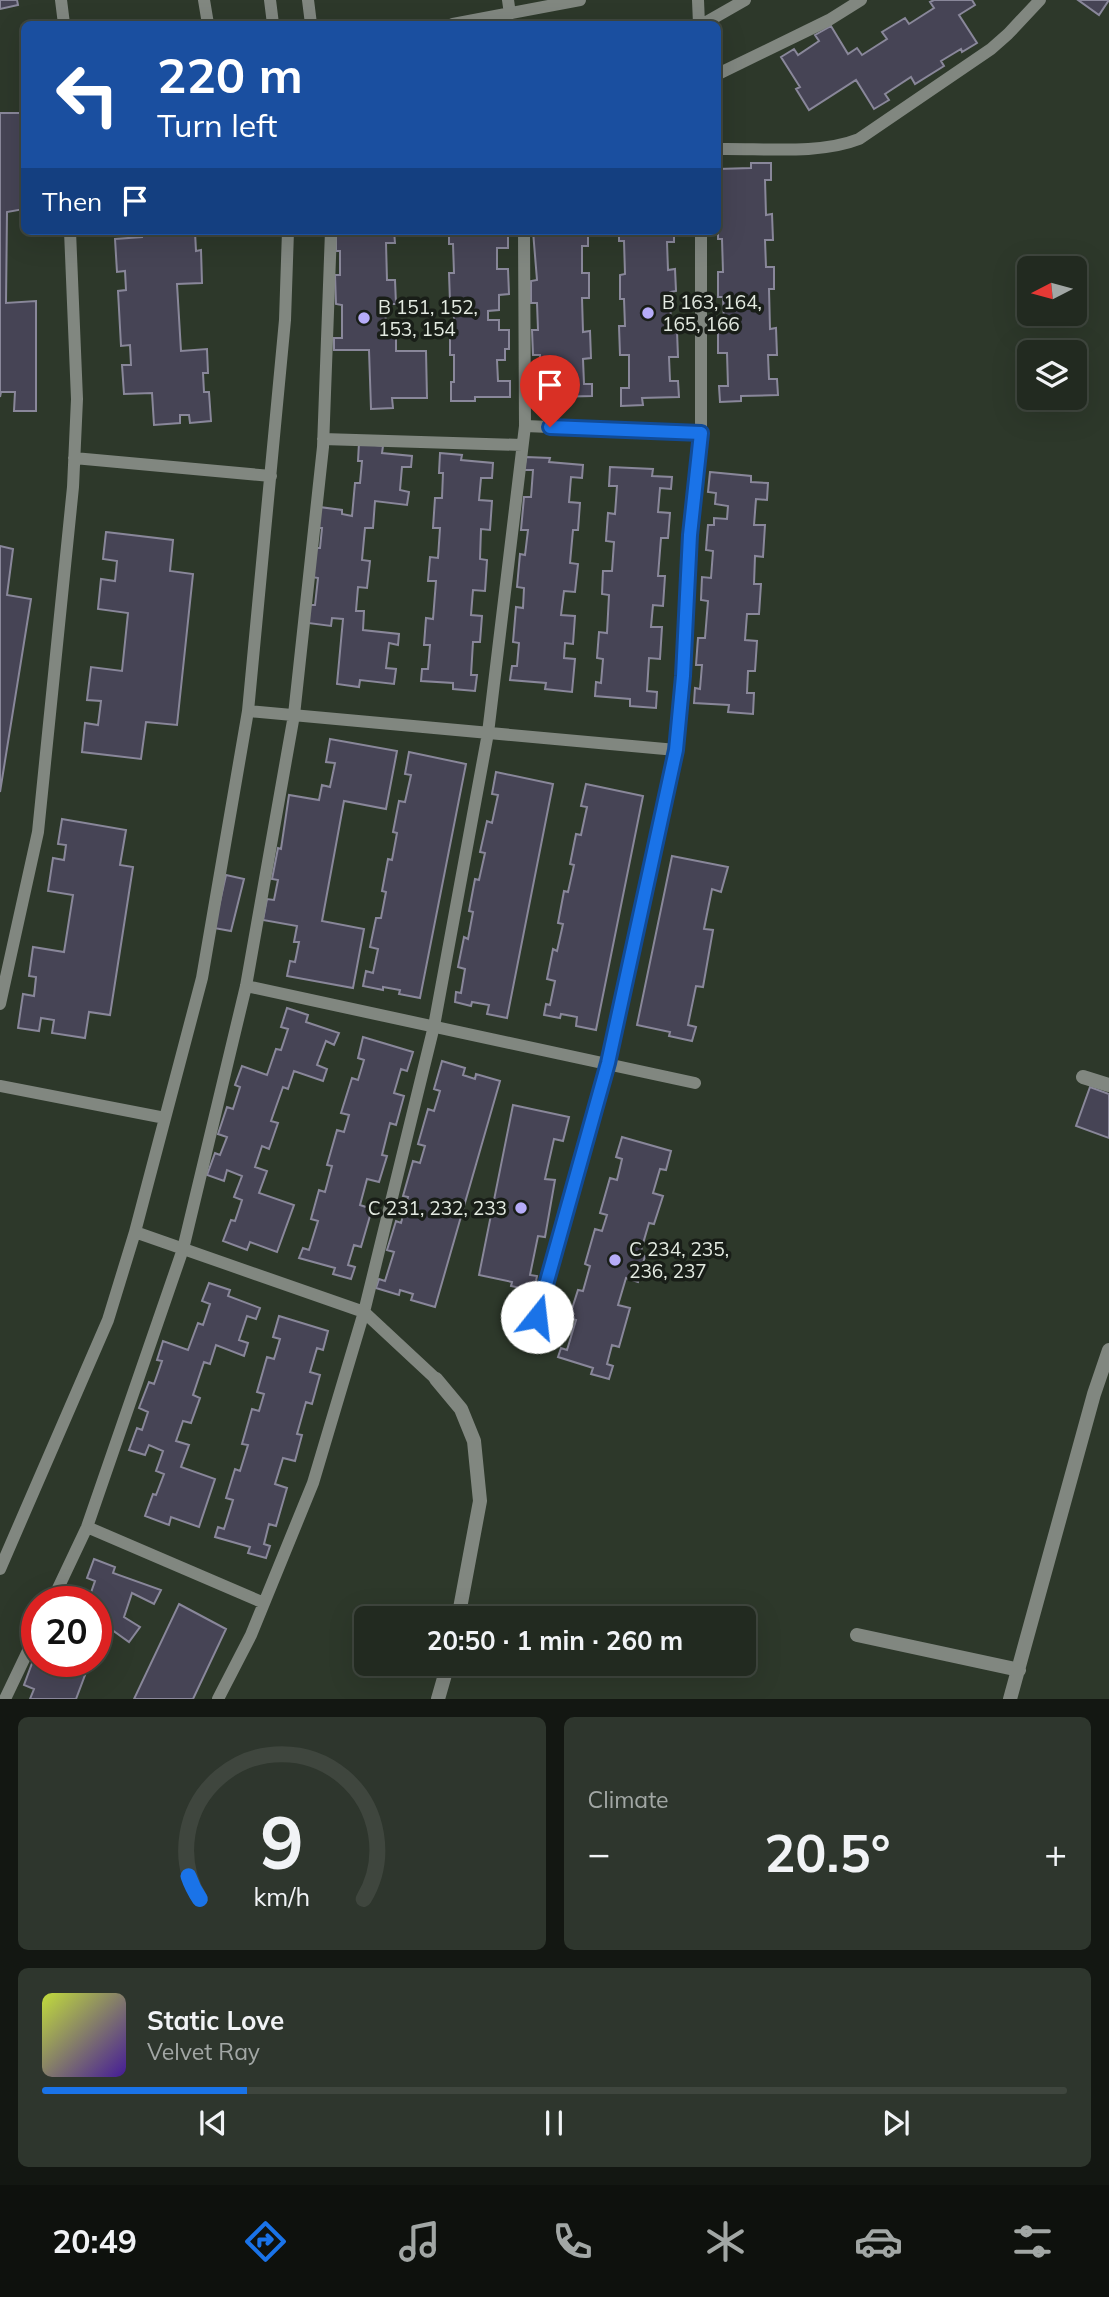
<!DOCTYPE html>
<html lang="en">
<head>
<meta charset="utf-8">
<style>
  body { margin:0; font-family:Mulish,sans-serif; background:#2e362d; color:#f1f3f6; height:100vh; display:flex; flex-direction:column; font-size:26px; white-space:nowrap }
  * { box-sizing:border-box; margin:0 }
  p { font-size:23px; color:#a2a7a5 }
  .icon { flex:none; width:38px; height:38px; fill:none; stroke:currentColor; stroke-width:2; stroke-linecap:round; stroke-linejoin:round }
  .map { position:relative; height:1699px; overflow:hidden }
  .panel { display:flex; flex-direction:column; gap:18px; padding:18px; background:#131712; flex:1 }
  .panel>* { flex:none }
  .hud { position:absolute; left:21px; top:21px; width:700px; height:214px; border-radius:10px; box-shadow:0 7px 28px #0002,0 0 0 2px #3f463e; background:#1a4fa0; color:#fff; overflow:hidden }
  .needle { width:46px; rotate:264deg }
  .buttons { position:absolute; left:1017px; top:256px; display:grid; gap:14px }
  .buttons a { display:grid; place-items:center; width:70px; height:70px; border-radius:10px; background:#222a20; box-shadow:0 7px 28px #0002,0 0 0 2px #3f463e; font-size:35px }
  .speed { position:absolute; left:21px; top:1586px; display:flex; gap:14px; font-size:35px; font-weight:700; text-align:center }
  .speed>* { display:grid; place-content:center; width:91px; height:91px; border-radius:50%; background:#222a20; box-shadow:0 7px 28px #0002,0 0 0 2px #3f463e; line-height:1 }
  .speed .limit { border:10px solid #d22; background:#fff; color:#111 }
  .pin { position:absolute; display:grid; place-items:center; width:60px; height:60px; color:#fff; margin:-72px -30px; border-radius:50% 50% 50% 0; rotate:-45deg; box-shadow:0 0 7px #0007 }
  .pin .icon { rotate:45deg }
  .me { position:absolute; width:77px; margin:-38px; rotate:16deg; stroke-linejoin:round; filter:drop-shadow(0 0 5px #0008) }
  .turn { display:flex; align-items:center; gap:24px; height:147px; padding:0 21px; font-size:32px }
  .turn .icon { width:91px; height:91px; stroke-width:2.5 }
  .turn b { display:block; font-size:49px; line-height:60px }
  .then { display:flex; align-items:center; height:66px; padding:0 21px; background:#0003; gap:14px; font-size:26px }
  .big { font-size:52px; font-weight:700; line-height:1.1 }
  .panel .card { flex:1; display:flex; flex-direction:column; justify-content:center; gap:10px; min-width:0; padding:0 24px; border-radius:10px; background:#2e362d }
  .panel .dial { align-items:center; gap:0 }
  .dial svg { height:182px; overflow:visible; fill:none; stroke:#3f463e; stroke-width:7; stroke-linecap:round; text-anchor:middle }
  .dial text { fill:#f1f3f6; stroke:none }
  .song { display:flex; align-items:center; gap:21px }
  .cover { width:84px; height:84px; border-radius:10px; background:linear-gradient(135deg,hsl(70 70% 55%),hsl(260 70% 35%)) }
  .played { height:7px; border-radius:4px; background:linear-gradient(90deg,#1a73e8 20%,#3f463e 20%) }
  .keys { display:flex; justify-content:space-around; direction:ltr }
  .heat { display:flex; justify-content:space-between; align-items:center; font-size:38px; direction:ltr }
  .panel .tiles { flex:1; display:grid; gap:18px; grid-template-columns:1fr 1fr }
  .card:last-child { grid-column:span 2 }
  .trip { position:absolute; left:354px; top:1606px; width:402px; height:70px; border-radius:10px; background:#222a20; box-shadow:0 7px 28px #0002,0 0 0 2px #3f463e; font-weight:700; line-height:70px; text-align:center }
  .dock { display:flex; height:112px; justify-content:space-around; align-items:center; background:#0e110d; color:#a2a7a5 }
  .dock .icon { width:49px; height:49px }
  .dock .active { color:#1a73e8 }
  .dock b { font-size:32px; color:#f1f3f6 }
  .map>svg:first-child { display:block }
  .building { fill:#464455; stroke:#89879a; stroke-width:2 }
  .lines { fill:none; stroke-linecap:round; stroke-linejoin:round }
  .lane { stroke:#818780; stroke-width:12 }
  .street { stroke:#818780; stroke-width:14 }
  .route-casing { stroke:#114b97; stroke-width:18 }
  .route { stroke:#1a73e8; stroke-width:12 }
  .poi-dot { fill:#b6acf8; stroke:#191e18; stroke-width:2.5 }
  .labels { text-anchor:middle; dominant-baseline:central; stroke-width:7; stroke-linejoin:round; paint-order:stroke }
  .poi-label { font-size:19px; fill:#e3eae1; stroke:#191e18; text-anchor:start }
</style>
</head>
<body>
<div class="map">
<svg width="1109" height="1699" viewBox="0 0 1109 1699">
  <rect width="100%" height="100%" fill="#2d382a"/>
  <path class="building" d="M0,0H17L18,5L0,9Z
    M934,0H972L975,5L959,15L977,43L962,52L961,49L941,61L944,66L915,84L911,77L885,94L889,100L874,109L856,80L809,110L796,89L800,87L781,57L794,49L798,55L819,41L815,35L831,26L848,54L857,48L862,55L887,39L882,32L905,18L909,24L934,8L930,2Z
    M1078,0H1109L1099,15Z
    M0,113H24V209L7,212L6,303L36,301V411H14L15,392H1L0,397Z
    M751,163H771V180H765L766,215L772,214L773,240H765L766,267H774V289H769L770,329L776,328L777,355H768L769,379H777L778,395L741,396V401L720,402L719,386H728L727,353H718V324H724L723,297H718V272H723L722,239H718V212H722L721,186H718V169L751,168Z
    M142,231H200L195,232L196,251L201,250L202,283L177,284L181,351L207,349L208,373H203L204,392H209L211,421L190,423L189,415H180V423L154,425L152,393L124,394L122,365H131L130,345L121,346L118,291L126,290L125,271L117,272L115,239L142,237Z
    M394,231L395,243H386L387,280H395L396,304H385L386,332H396V351H426L427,398H392L393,408L371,409L369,350H334V338H342V305L336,304L335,275H340V251H336V232Z
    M449,231H508V248H497V269H508L509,294L499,295V310L488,311V320H499V330H509V349H505V360H497L498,381H510V397H475V401H451V382H454V355H450V322H454V302H450L449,273H454L453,244H449Z
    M533,231H588V246H582V273H589V298H582L583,332L590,331L591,358L583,359L584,384H592V396L553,397V400H534V387L541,386L540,355H533L532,330H538L537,303H531V281L537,280Z
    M619,231H674V242H667L668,270L675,269L676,291L670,292L671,331H677L678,357H669L670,381H678L679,397L642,398L643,405L621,406V388H629V355H620L619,326H625L624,299H620V275L625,274L624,241H619Z
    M359,443L383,446L382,453L412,456L411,467H402L400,490L409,492L407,505L375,501L373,528H365L362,560L370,561L367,588L358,587L356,611H364L363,630L399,634L398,645L389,643L386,668L396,669L394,684L360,680L359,687L337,684L343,619L332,618L331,626L308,623L310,605H315L318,578L312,577L316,548H320L322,528H317L319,507L342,510V514L352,516L355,483H360L362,461H358Z
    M440,453L462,455L461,460L493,463L492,478H481L479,500L492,501L490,530L481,529L480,559L487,560L485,591L473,590L471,615L482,616L480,642H473L471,675H477L475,691L453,689V683L421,681L422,669H428L430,645H424L426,618L433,619L436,581H428L430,557L438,558L440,528H433L435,498H442L443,473H439Z
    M526,457L550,458L549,462L583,465L582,478L571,477L569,502L580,503L578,530H573L570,563L578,564L575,592L564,591L561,615L575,616L573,644L565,643L564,658L575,659L572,692L545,689L546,683L510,680L512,666H517L519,643L513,642L516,607L523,608L524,588L517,587L520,554L525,555L528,530H521L524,497H531L533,470H524Z
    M610,467L653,469L652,476L672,477L671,489L660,488L658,512L670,513L668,538H661L658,576H665L663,606L653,605L651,627H662L660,659L649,658L647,691L657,692L656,708L630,706V699L595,696L596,682L601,683L603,659L597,658L599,632L607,633L609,595L602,594L603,571H612L614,542L606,541L608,513L615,514L617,486H609Z
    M710,472L751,476V482L768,483L767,500L756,499L754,525H765L763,557L755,556L754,584H761L759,614H747L745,640L757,641L755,671H748L747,693H754L753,714L728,712L729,705L694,703L695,688L700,689L702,665H696L698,638H705L708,601L701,600L702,577L711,578L713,551L706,550L708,525H714V518L727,519L728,506L715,504L716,493L708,492Z
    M106,532L173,540L170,571L193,574L177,725L146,722L141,759L82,752L85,723L98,725L101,701L87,700L91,667L122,671L128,613L98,609L101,579L115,581L117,561L103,559Z
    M0,546L13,549L7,595L31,599L0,792Z
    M330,739L397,751L386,809L344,801L322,921L364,929L353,988L287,976L290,961L295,962L299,942H294L297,926L263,920L267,899L274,900L278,880L272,879L278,848L281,849L289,795L319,800L322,785L330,787L335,763L326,762Z
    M409,752L466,764L420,998L399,994L400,990L383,987V990L363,986L366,971L373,973L378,949L370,947L376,918H381L386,892L382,891L388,859L392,860L397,833L393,832L399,801L405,802L411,775L405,774Z
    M496,772L553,784L507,1018L487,1014L489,1005L472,1002L471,1006L455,1002L456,992L461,993L465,969L458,967L464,937L468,939L473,912L469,911L475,879L479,880L485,853L480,852L487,821L492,823L498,795L492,794Z
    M586,784L643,796L596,1030L576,1026L577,1017L561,1014L560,1018L544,1015L546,1004L550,1005L555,981L547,979L553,949L557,951L563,924L558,923L564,891L568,892L574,865L570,864L576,834L581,835L587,807L581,806Z
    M62,819L126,830L120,865L133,867L110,1015L89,1012L85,1038L52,1033L54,1020L41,1018L39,1031L18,1028L23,994L34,996L36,977L29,976L33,947L64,952L73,895L48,891L53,858L64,860L66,845L58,844Z
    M672,856L728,867L721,892L712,889L704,929L713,930L703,987L696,986L688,1025L696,1027L692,1041L669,1036L670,1032L637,1025Z
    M226,875L244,879L231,931L214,928Z
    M287,1008L308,1015L306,1022L339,1033L334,1045L326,1041L317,1065L327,1069L323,1081L294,1071L288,1089L283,1087L271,1121L278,1123L269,1149L262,1146L255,1167L267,1171L259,1193L294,1205L277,1252L250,1242L247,1250L223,1241L231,1220L235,1221L242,1200L234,1197L242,1176L227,1170L224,1181L207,1175L215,1153L220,1155L227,1137L218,1134L227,1107L233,1109L240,1087L235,1085L242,1066L267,1075L276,1049L281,1050L288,1029L281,1027Z
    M363,1037L413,1052L407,1071L401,1069L394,1093L404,1096L396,1125L390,1123L382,1155L387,1156L379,1182L367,1179L360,1205L372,1209L361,1247L354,1245L348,1265L355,1267L351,1279L333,1274L335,1268L299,1258L303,1248L309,1250L318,1221L311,1219L319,1190L325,1192L332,1166L327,1165L337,1130L344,1132L349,1115L341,1113L352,1078L358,1080L364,1060L358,1058Z
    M442,1061L465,1068L463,1075L475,1079L476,1074L500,1081L435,1307L411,1300L413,1294L400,1290L399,1295L376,1288L379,1279L385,1281L394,1252L387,1250L396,1221L401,1223L408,1197L403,1196L413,1161L420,1163L425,1146L418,1144L428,1109L434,1111L440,1091L434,1089Z
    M1090,1087L1109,1094V1138L1076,1126Z
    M513,1105L569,1117L563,1141L554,1139L545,1179L555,1180L545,1237L538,1236L530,1275L537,1276L534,1291L511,1286L512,1282L479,1275Z
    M622,1137L671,1151L666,1170L660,1169L653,1193L663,1196L654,1224L649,1223L640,1254L645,1256L638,1282L626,1278L618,1305L630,1308L619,1347L612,1345L607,1364L613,1366L609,1379L591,1374L593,1368L558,1357L561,1348L567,1350L576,1320L569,1318L578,1290L583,1291L590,1266L585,1264L595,1229L602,1231L607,1215L600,1213L610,1178L617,1180L622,1159L616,1157Z
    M209,1283L230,1290L228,1296L260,1308L256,1319L247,1316L239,1340L248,1343L244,1356L216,1345L210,1364L204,1362L193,1395L200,1398L191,1423L183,1421L176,1441L189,1445L181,1467L215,1479L199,1527L171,1517L169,1525L145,1516L153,1494L156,1495L164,1474L156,1471L163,1451L149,1445L145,1455L129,1450L137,1428L142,1430L148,1412L139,1408L149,1382L154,1384L162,1361L157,1360L163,1341L188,1350L198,1323L203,1325L210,1304L202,1301Z
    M279,1316L328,1331L323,1350L317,1348L310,1372L320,1375L312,1404L306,1402L297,1434L302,1435L295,1461L283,1458L275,1484L287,1488L276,1526L269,1524L264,1544L270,1546L266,1558L248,1553L250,1547L215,1537L218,1527L224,1529L233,1500L226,1498L235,1469L240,1471L248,1445L242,1444L252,1409L259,1411L264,1394L257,1392L267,1357L274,1359L280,1339L273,1337Z
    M94,1559L115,1567L113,1573L161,1590L154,1604L132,1593L124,1617L140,1627L129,1642L101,1622L96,1635V1601H88L95,1581L87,1578Z
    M179,1604L226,1629L193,1699H134Z
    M34,1658L37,1661H82L78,1672L85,1675L76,1699H30L34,1689L24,1685Z"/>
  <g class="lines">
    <path class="lane" d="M61,0L64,24
      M204,0L208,24
      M270,0L273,24
      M308,0L311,24
      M508,0L510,14
      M698,0L699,24
      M453,24L580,0
      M703,24L745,0
      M718,74L829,20L861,0
      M718,149C761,148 819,155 859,139L991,49L1008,34L1040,0
      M525,426L701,433
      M323,439L522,445
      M74,458L271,476
      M248,711L676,750L683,676L690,535L701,433V231
      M246,986L695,1083
      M0,1004L38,832L73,487L77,399L70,231
      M0,1086L165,1118
      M135,1232L364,1312L434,1026L488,733L525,426L524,231
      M537,1317L608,1063L676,750
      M87,1527L264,1603
      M0,1569L108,1320L135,1232L202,978L248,711L285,320L288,231
      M52,1601L87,1527L183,1249L246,986L294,715L323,447L331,231
      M5,1699L37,1632
      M218,1699L251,1635L313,1483L364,1312L436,1379"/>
    <path class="street" d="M1083,1077L1109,1085
      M436,1379L461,1409L474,1441L480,1501L458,1619
      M857,1635L1019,1670
      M438,1699L448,1664
      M1010,1699L1094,1394L1109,1350"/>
  </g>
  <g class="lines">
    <defs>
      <path id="route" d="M537,1317L608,1063L676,750L683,676L690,535L701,433L550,427"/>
    </defs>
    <use href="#route" class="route-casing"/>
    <use href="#route" class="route"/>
  </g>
  <g class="poi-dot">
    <circle cx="648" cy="313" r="7"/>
    <circle cx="364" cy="318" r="7"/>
    <circle cx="521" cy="1208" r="7"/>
    <circle cx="615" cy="1260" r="7"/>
  </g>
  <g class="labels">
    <g class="poi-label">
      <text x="662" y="302">B 163, 164,<tspan x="662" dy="22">165, 166</tspan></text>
      <text x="378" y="307">B 151, 152,<tspan x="378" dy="22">153, 154</tspan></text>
      <text x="507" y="1208" text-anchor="end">C 231, 232, 233</text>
      <text x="629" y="1249">C 234, 235,<tspan x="629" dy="22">236, 237</tspan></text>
    </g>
  </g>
</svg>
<div class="buttons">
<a><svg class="needle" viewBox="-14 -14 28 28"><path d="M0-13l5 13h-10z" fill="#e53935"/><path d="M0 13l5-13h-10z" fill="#a2a7a5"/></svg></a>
<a><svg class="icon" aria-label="layers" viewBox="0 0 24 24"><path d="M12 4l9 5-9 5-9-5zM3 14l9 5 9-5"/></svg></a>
</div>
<div class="speed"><div class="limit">20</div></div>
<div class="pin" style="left:550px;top:427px;background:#d93025"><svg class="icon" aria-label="arrive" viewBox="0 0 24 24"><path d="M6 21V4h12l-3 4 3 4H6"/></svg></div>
<svg class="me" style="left:537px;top:1317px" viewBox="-20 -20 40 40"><circle r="19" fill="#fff"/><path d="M0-13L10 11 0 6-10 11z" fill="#1a73e8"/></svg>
<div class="trip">20:50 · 1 min · 260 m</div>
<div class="hud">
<div class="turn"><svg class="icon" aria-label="left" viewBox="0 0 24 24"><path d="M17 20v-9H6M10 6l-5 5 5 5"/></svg><div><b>220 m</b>Turn left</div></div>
<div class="then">Then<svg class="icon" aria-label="arrive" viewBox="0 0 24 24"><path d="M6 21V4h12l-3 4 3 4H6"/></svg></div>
</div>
</div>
<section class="panel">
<div class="tiles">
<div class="card dial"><svg viewBox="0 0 100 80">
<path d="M14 69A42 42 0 1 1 86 69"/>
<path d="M14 69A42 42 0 0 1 9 59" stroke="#1a73e8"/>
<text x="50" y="56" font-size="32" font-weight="700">9</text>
<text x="50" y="72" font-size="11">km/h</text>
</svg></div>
<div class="card"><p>Climate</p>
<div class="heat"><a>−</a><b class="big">20.5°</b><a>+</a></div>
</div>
<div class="card">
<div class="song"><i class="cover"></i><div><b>Static Love</b><p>Velvet Ray</p></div></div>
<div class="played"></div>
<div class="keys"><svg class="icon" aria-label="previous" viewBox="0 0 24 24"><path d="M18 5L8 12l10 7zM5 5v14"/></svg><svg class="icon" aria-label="pause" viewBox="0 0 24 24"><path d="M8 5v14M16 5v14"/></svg><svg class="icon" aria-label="next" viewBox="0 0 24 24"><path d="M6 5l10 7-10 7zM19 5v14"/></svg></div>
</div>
</div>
</section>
<nav class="dock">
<b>20:49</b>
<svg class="icon active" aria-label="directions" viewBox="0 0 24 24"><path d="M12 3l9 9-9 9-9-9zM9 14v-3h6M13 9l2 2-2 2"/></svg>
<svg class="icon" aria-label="music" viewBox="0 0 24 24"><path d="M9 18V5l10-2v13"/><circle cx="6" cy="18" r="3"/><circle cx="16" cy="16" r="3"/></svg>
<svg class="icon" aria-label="phone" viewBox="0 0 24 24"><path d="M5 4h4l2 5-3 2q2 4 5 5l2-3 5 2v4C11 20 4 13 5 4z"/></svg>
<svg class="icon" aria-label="climate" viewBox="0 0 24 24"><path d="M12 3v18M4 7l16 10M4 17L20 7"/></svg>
<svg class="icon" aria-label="car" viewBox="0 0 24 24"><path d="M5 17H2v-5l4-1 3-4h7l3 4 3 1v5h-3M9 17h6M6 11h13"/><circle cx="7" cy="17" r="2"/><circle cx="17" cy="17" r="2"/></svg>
<svg class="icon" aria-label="filters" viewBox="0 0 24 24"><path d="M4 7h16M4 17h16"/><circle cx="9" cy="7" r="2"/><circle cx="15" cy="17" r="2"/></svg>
</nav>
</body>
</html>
